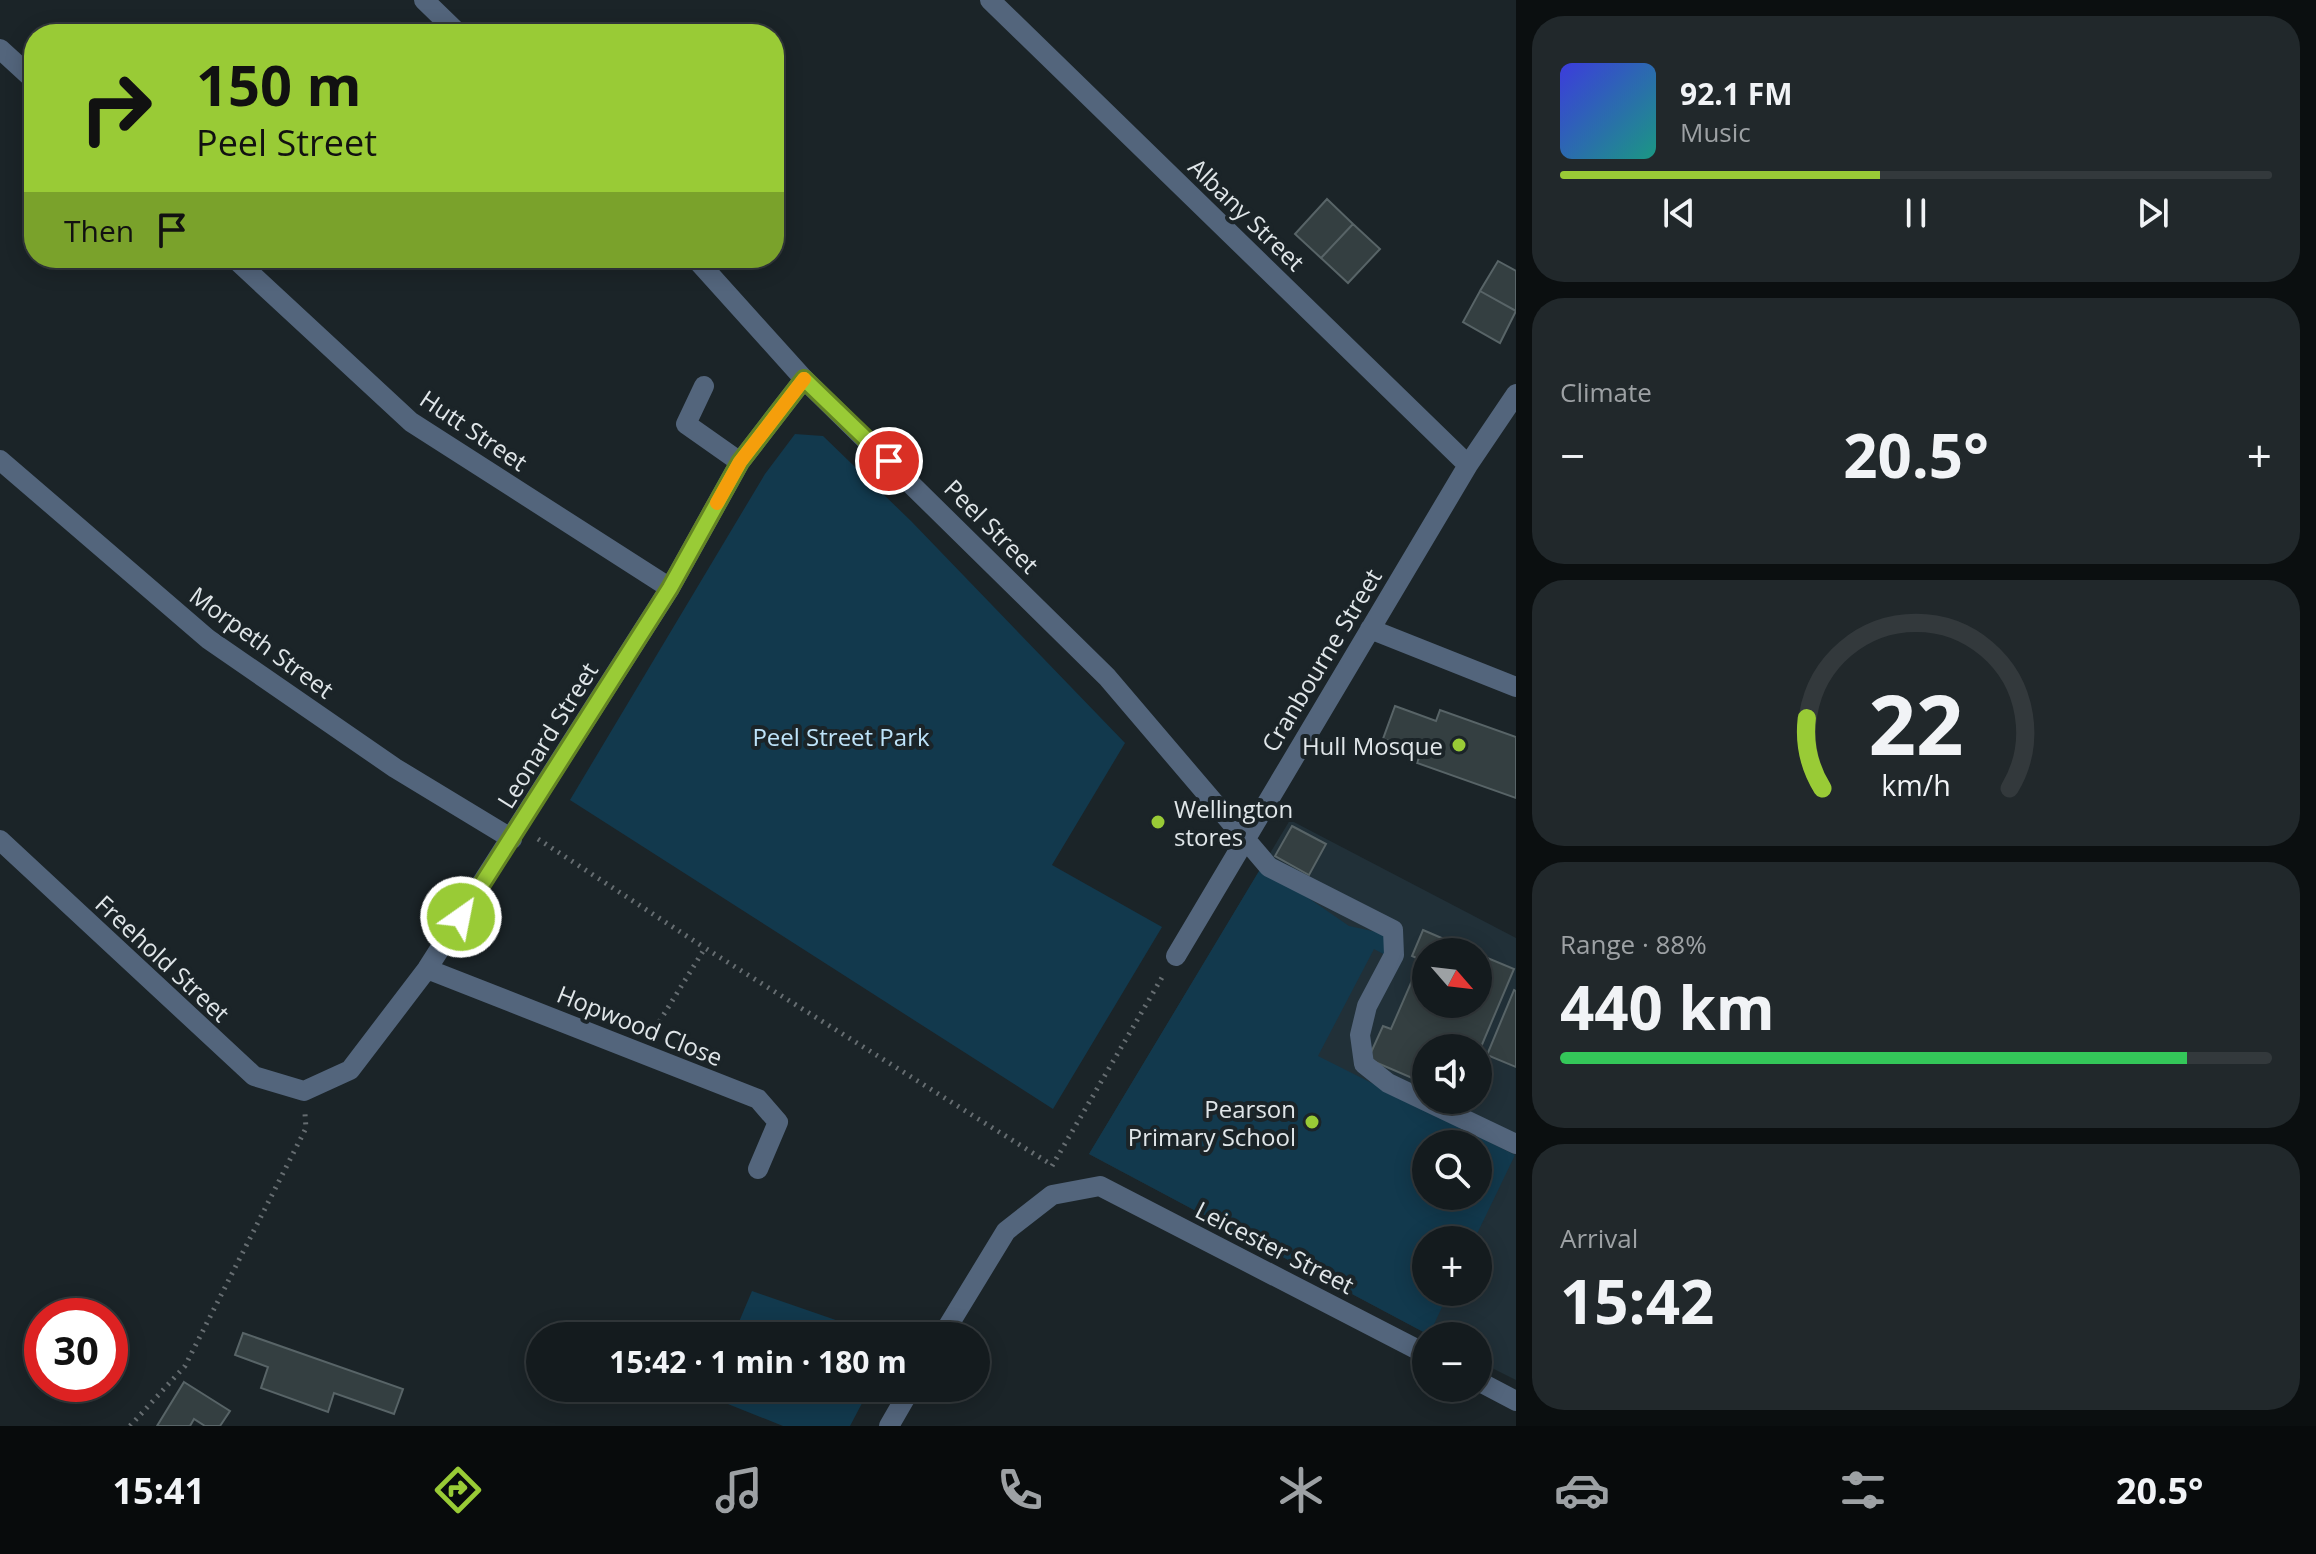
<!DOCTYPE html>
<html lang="en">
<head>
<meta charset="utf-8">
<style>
  body { margin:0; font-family:"Open Sans",sans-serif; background:#21282b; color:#f1f3f6; height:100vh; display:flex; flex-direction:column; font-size:30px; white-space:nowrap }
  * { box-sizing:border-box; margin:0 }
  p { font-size:26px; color:#9da1a4 }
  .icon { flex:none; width:44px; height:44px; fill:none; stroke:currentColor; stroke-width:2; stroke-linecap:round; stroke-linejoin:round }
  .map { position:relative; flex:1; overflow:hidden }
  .drawer { display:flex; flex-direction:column; gap:16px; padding:16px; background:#0b0f10; width:800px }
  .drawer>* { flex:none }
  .banner { position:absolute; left:24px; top:24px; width:760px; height:244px; border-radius:32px; box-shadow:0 4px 20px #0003,0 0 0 2px #33393c; background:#99cb36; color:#111; overflow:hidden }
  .needle { width:52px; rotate:118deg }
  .buttons { position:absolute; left:1412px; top:938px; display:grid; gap:16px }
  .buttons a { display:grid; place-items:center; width:80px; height:80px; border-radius:50%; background:#141b1e; box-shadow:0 4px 20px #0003,0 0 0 2px #33393c; font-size:40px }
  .speed { position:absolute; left:24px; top:1298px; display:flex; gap:16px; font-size:40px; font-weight:700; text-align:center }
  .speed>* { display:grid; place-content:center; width:104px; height:104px; border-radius:50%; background:#141b1e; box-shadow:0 4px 20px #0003,0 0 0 2px #33393c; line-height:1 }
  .speed .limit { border:12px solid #d22; background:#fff; color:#111 }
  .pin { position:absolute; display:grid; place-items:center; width:68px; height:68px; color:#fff; margin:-34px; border:4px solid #fff; border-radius:50%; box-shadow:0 2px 8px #0007 }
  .me { position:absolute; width:88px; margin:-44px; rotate:33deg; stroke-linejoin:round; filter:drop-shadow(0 0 6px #0008) }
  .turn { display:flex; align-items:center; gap:28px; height:168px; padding:0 40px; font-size:36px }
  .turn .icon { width:104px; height:104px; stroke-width:2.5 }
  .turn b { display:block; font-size:56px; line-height:68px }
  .then { display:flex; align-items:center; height:76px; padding:0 40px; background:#0003; gap:16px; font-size:30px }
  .big { font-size:60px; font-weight:700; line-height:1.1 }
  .drawer .tile { flex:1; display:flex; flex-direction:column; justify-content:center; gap:12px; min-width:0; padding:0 28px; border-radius:32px; background:#21282b }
  .drawer .dial { align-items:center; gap:0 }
  .dial svg { height:208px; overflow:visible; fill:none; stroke:#33393c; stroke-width:7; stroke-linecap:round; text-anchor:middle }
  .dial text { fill:#f1f3f6; stroke:none }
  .song { display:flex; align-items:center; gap:24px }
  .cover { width:96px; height:96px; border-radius:12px; background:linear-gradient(135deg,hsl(240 70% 55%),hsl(170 70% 35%)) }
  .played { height:8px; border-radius:4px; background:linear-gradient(90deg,#99cb36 45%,#33393c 45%) }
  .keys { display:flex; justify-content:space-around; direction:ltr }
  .heat { display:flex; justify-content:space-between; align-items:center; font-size:44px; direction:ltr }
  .charge { height:12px; border-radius:6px; background:linear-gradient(90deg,#34c759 88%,#33393c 0) }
  .trip { position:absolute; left:526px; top:1322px; width:464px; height:80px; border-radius:40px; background:#141b1e; box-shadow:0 4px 20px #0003,0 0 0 2px #33393c; font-weight:700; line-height:80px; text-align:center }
  .tabs { display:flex; height:128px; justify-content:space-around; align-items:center; background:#080b0c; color:#9da1a4 }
  .tabs .icon { width:56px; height:56px }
  .tabs .on { color:#99cb36 }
  .tabs b { font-size:36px; color:#f1f3f6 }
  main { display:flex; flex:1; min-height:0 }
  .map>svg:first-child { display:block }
  .built { fill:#213038; fill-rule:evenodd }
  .green { fill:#12394d; fill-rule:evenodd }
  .building { fill:#343f41; stroke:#586467; stroke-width:2 }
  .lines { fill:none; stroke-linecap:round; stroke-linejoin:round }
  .path { stroke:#666d71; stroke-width:5; stroke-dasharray:2 6; stroke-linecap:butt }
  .minor { stroke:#53657c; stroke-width:20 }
  .route-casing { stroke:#638423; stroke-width:20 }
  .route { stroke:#99cb36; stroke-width:14 }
  .slow { stroke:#f59e0b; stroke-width:14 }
  .poi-dot { fill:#99cb36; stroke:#1b2428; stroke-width:3 }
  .labels { text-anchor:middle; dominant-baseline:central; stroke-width:8; stroke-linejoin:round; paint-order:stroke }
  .street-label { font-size:24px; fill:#e0e6e9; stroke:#1b2428 }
  .park-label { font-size:24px; fill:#bee3f9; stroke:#1b2428 }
  .poi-label { font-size:24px; fill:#e0e6e9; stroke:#1b2428; text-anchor:end }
</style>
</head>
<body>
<main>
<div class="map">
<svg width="1516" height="1426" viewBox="0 0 1516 1426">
  <rect width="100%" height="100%" fill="#1b2428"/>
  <path class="built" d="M1290,820L1516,938V1380L1478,1361V1336H1431L1089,1154ZM1426,952H1478V1004H1426ZM1426,1048H1478V1100H1426ZM1426,1144H1478V1196H1426ZM1426,1240H1478V1292H1426Z"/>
  <path class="green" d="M795,434L823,436L911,521L1125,743L1052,865L1162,927L1053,1109L570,800L765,474Z
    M1262,866L1349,926L1386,934L1391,958L1374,949L1318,1056L1515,1155L1474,1240H1426V1292H1449L1429,1335L1089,1154ZM1426,1144H1478V1196H1426Z
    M752,1291L882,1336H733Z
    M711,1388H870L850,1426H783L708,1396Z"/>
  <path class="building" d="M1327,199L1353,224L1321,258L1295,234Z
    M1353,224L1380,249L1348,283L1321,258Z
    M1498,261L1516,271V311L1480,291Z
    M1480,291L1516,311L1500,343L1463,322Z
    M1395,706L1436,721L1440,710L1516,737V798L1417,763L1421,752L1383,739Z
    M1292,826L1326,844L1309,875L1275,856Z
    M1423,930L1474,952H1426V1004H1478V954L1514,969L1478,1054V1048H1426V1084L1368,1059L1383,1026L1391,1029L1421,960L1412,956Z
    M1514,990L1516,991V1067L1487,1055Z
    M243,1333L403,1389L394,1414L334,1393L328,1412L261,1388L268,1367L235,1355Z
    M184,1382L230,1411L220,1426H205L194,1419L190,1426H157Z"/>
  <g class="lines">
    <path class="path" d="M538,839L705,948
      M651,1035L705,948L1052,1165
      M1052,1166L1164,974
      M130,1426L185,1366L306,1128L305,1114"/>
    <path class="minor" d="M424,0L459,34
      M990,0L1468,465
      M0,49L34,80
      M234,258L411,422L670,588
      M695,258L804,379L1107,677L1269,867L1393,930L1394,955L1367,1006L1360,1035L1364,1064L1388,1083L1516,1144
      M704,386L686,424L740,462
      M0,460L208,639L395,768L512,839
      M1370,629L1516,687
      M0,840L254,1076L304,1091L350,1070L427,969L670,588L740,462L804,379
      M1176,956L1468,465L1516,394
      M427,969L758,1099L778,1122L758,1169
      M942,1336L1006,1231L1052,1195L1100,1186L1426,1354
      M1478,1381L1516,1401
      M889,1426L911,1388"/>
  </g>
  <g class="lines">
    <defs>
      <path id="route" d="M461,917L670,588L740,462L804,379L889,461"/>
    </defs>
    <use href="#route" class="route-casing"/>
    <use href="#route" class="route"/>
    <path class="slow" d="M717,503L740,462L804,379"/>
  </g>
  <g class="poi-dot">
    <circle cx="1459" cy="745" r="8"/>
    <circle cx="1158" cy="822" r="8"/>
    <circle cx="1312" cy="1122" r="8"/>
  </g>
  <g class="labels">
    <g class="street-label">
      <text transform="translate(1247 214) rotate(44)">Albany Street</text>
      <text transform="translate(474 430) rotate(34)">Hutt Street</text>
      <text transform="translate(992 526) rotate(45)">Peel Street</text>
      <text transform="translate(262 642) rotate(36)">Morpeth Street</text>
      <text transform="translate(1321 660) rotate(-59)">Cranbourne Street</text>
      <text transform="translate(547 735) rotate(-58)">Leonard Street</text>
      <text transform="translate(163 958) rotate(43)">Freehold Street</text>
      <text transform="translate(640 1025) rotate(22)">Hopwood Close</text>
      <text transform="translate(1275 1247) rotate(27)">Leicester Street</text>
    </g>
    <g class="park-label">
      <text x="841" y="736">Peel Street Park</text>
    </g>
    <g class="poi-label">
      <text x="1443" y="745">Hull Mosque</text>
      <text x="1174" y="808" text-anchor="start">Wellington<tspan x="1174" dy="28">stores</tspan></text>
      <text x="1296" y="1108">Pearson<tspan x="1296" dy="28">Primary School</tspan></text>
    </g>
  </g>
</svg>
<div class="buttons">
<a><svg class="needle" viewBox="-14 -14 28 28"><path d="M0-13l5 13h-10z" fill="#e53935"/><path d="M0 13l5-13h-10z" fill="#9da1a4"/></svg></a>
<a><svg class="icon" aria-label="sound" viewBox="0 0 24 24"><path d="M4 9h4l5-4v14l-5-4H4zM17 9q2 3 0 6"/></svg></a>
<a><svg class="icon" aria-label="search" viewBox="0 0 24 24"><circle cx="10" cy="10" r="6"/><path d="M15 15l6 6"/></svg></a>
<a>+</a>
<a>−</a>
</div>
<div class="speed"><div class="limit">30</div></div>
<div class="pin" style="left:889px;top:461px;background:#d93025"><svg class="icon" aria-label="arrive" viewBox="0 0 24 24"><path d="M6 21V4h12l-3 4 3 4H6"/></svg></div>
<svg class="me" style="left:461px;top:917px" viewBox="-20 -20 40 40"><circle r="17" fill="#99cb36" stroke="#fff" stroke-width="3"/><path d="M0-11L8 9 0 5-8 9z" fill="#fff"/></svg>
<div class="trip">15:42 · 1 min · 180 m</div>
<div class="banner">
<div class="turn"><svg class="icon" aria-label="right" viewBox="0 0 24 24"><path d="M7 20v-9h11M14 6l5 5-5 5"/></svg><div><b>150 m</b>Peel Street</div></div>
<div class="then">Then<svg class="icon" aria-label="arrive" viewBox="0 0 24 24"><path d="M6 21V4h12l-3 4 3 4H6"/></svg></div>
</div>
</div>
<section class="drawer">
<div class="tile">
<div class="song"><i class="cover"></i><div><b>92.1 FM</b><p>Music</p></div></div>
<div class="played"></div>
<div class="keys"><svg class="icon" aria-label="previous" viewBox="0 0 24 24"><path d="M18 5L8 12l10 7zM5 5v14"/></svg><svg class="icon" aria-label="pause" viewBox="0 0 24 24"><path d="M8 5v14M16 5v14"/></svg><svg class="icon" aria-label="next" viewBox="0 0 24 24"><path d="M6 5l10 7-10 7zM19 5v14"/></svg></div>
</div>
<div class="tile"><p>Climate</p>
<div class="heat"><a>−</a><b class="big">20.5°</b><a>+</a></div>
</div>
<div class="tile dial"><svg viewBox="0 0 100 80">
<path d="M14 69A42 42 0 1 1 86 69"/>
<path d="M14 69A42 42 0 0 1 8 42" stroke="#99cb36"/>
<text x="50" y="56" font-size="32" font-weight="700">22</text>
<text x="50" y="72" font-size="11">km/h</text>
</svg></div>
<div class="tile"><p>Range · 88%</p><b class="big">440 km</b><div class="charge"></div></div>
<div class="tile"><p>Arrival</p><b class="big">15:42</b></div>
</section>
</main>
<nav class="tabs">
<b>15:41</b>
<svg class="icon on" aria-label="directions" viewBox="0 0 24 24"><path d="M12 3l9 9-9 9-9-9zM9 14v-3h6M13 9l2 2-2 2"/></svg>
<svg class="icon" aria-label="music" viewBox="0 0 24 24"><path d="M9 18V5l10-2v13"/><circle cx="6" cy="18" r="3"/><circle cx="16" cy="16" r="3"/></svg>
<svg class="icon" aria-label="phone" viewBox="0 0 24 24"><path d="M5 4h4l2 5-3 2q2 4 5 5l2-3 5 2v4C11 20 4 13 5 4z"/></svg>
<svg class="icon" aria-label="climate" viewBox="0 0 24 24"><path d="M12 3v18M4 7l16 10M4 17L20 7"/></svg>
<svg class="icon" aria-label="car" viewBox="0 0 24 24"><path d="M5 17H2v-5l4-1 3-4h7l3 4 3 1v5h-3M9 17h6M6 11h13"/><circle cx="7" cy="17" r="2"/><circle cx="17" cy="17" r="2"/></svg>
<svg class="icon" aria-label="filters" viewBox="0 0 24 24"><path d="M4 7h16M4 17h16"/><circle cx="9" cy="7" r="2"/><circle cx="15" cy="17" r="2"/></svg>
<b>20.5°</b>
</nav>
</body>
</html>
